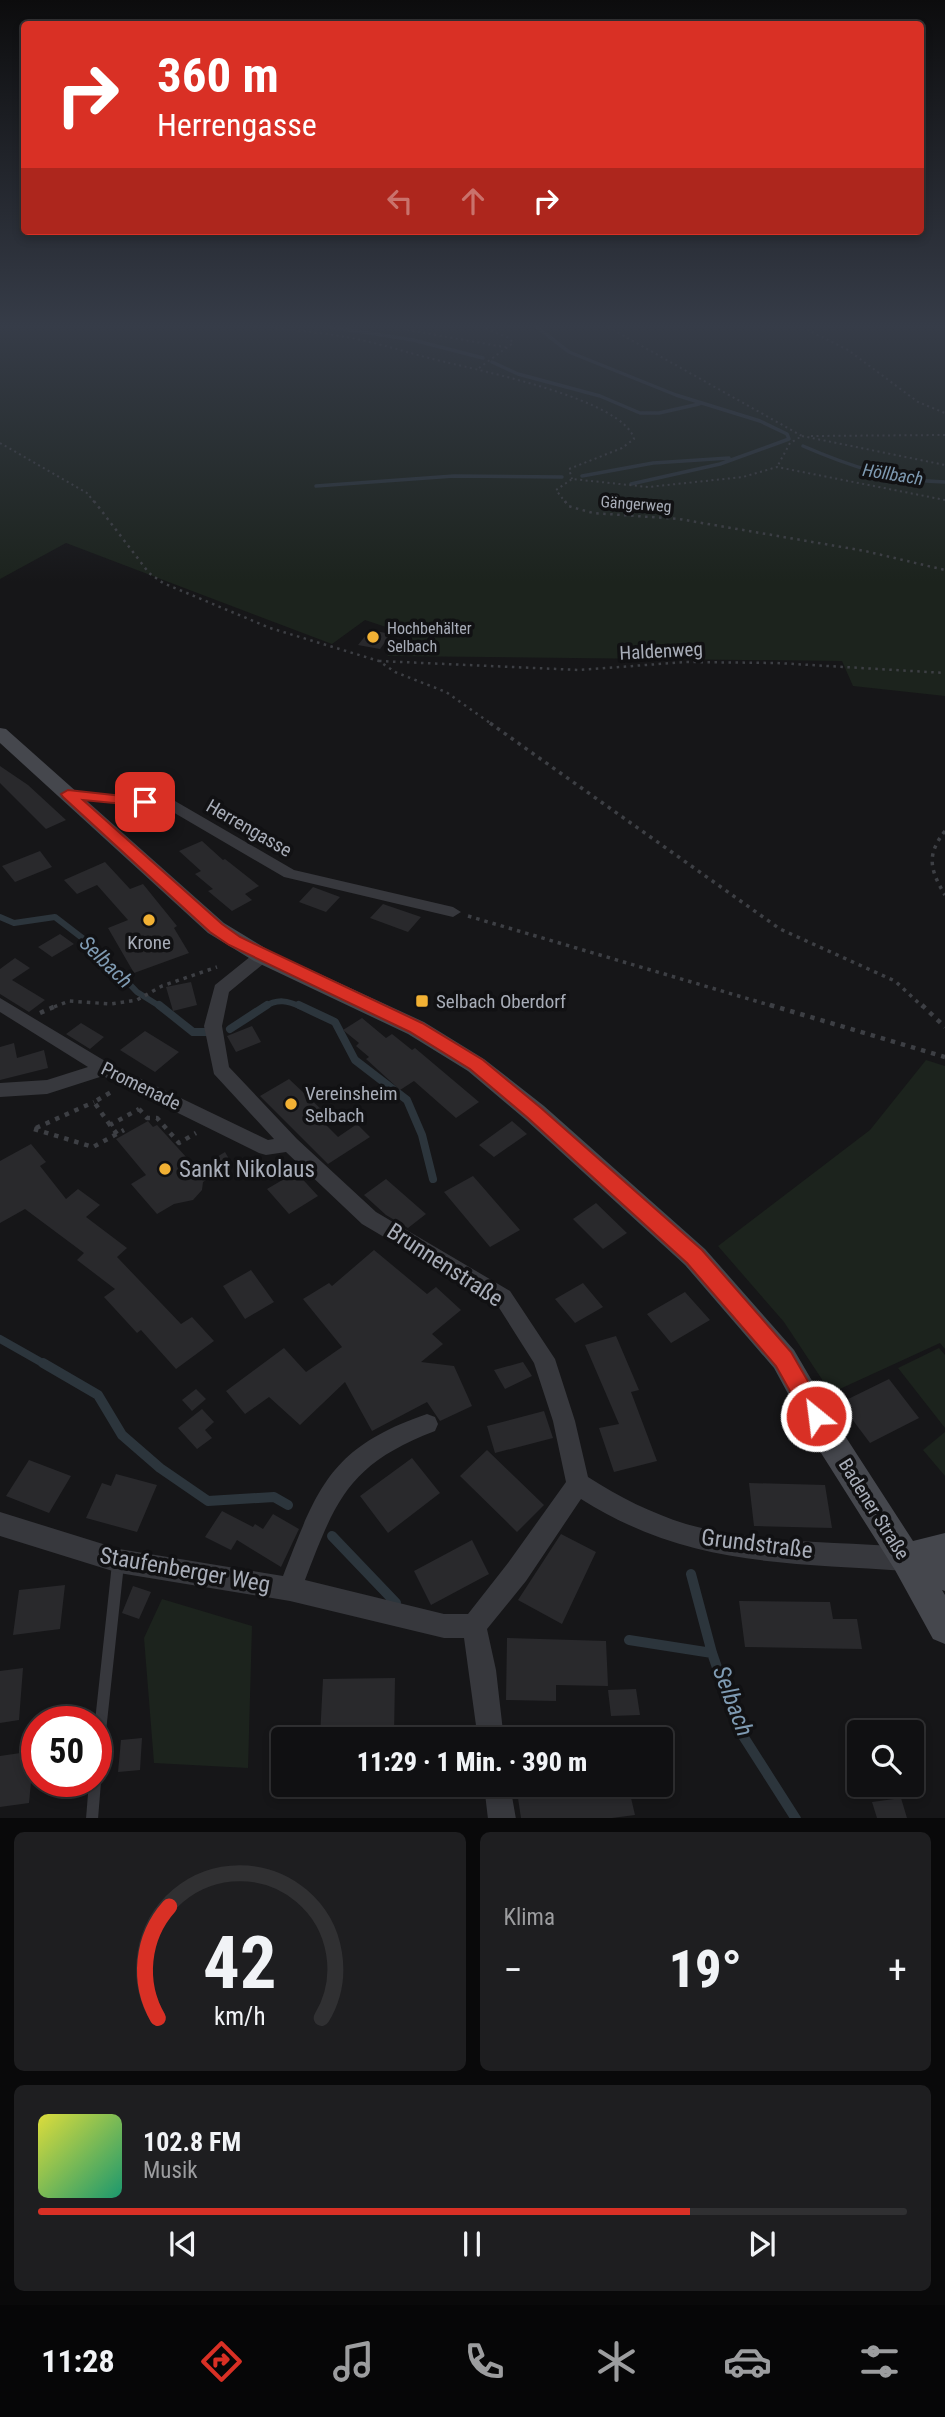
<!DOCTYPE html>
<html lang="de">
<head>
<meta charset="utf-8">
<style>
  body { margin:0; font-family:"Roboto Condensed",sans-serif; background:#1e1e20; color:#f1f3f6; height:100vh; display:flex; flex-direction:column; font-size:26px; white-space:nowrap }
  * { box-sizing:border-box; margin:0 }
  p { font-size:23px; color:#9c9d9f }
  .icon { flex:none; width:38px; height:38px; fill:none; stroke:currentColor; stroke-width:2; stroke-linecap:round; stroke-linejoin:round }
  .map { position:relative; height:1818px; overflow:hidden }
  .side { display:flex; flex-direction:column; gap:14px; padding:14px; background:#09090a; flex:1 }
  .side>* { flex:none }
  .top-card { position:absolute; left:21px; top:21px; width:903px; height:214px; border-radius:7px; box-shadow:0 4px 10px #0003,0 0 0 2px #303032; background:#d93025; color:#fff; overflow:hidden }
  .tools { position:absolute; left:847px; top:1720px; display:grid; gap:14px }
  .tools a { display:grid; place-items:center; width:77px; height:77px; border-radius:7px; background:#101012; box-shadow:0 4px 10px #0003,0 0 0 2px #303032; font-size:35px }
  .speed { position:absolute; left:21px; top:1706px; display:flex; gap:14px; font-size:35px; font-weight:700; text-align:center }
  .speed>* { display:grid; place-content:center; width:91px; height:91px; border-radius:50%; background:#101012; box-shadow:0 4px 10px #0003,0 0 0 2px #303032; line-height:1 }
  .speed .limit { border:10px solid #d22; background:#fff; color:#111 }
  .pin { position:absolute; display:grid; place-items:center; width:60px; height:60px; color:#fff; margin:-30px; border-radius:14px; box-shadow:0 4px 10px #0006 }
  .me { position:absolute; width:77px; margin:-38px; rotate:331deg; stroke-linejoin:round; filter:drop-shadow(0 0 5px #0008) }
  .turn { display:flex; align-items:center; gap:24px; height:147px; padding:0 21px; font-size:32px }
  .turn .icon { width:91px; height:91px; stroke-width:2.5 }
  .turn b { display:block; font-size:49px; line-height:60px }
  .lanes { display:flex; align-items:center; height:66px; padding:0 21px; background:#0003; justify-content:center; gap:35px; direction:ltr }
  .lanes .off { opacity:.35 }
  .big { font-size:52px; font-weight:800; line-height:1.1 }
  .side .tile { flex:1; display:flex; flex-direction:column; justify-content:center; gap:10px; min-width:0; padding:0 24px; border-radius:10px; background:#1e1e20 }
  .side .dial { align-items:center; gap:0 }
  .dial svg { height:182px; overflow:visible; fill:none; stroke:#303032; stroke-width:7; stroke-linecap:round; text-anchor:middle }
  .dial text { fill:#f1f3f6; stroke:none }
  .song { display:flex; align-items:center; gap:21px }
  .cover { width:84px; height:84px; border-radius:10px; background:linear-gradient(135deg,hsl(60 70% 55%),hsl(160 70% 35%)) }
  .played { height:7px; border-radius:4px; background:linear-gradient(90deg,#d93025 75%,#303032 75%) }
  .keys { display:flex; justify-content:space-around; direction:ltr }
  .heat { display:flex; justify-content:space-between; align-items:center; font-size:38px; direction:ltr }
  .side .tiles { flex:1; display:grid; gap:14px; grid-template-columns:1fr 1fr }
  .tile:last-child { grid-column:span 2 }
  .trip { position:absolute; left:271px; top:1727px; width:402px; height:70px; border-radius:7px; background:#101012; box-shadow:0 4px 10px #0003,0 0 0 2px #303032; font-weight:800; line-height:70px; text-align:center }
  .dock { display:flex; height:112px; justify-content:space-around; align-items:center; background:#060607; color:#9c9d9f }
  .dock .icon { width:49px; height:49px }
  .dock .on { color:#d93025 }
  .dock b { font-size:32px; color:#f1f3f6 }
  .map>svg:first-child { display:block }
  .green { fill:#1c231d }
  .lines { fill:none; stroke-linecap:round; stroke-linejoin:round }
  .stream-far3 { stroke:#2c353c; stroke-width:3.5 }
  .stream-far2 { stroke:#2c353c; stroke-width:6 }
  .stream-far1 { stroke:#2c353c; stroke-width:8 }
  .stream { stroke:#2c353c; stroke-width:10 }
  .building { fill:#29292c }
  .path-far3 { stroke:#3d3f44; stroke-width:2; stroke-dasharray:2 3.5; stroke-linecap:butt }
  .path-far2 { stroke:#3d3f44; stroke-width:2.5; stroke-dasharray:2.5 4.5; stroke-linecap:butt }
  .path-far1 { stroke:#3d3f44; stroke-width:3.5; stroke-dasharray:3.5 5; stroke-linecap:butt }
  .path { stroke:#3d3f44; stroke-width:4.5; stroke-dasharray:4.5 6; stroke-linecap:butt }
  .lane { stroke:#37383d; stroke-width:12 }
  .street { fill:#37383d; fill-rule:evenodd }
  .secondary { fill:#45474d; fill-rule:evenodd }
  .route { fill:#d93025; stroke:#8d1f18; stroke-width:2 }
  .poi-dot { fill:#f2b134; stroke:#111113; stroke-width:2.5 }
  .labels { text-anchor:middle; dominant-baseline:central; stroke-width:7; stroke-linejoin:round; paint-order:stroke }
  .far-street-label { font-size:16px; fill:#a8adb8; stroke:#111113 }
  .far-poi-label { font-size:16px; fill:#a8adb8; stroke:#111113; text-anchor:start }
  .far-water-label { font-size:18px; font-style:italic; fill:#7f9bb3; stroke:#111113 }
  .street-label { font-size:19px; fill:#a8adb8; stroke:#111113 }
  .poi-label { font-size:19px; fill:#a8adb8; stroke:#111113; text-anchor:start }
  .water-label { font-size:21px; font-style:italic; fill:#7f9bb3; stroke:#111113 }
  .near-poi-label { font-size:23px; fill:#a8adb8; stroke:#111113; text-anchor:start }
  .near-street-label { font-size:23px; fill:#a8adb8; stroke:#111113 }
  .near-water-label { font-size:24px; font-style:italic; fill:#7f9bb3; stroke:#111113 }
</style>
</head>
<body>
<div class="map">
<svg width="945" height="1819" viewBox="0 0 945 1819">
  <rect width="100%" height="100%" fill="#161618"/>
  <path class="green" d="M0,327H945V696L853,686L842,661L387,656L413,636L365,620L332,644L66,543L0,579Z
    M926,1060L945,1066V1349L940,1343L831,1393L784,1322L718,1246L870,1130Z
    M939,1348L945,1355V1428L898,1368Z
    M945,1432V1476L923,1450Z
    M162,1599L252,1626L248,1768L154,1763L144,1638Z"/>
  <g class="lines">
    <path class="stream-far3" d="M331,327L413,340L483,358
      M537,327L569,352L676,395L760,421L787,434L789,439L720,464L631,484
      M492,362L518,374L600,396L640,413H659L699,404
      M803,446C849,466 894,481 945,482
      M582,476L653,463L729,458
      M316,486L454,476L562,477"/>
    <path class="stream-far2" d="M0,917L14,923L55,917L94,947L137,992L161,1007
      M264,1007C278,998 288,1001 302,1007"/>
    <path class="stream-far1" d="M159,1005L193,1032H207
      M299,1005L335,1022L355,1060L407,1100L422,1135L433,1179
      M230,1029L267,1005
      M0,1339L46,1365"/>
    <path class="stream" d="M43,1363L98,1395L122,1435L160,1468L208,1501L274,1497L288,1505
      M332,1536L396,1603
      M691,1574L712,1653L738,1728L796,1819
      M629,1640L712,1653"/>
  </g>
  <path class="building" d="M370,630L391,634L380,649L358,645Z
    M0,766L28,785L66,820L46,829L0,783Z
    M202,841L223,860L225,859L259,886L245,894L252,900L232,911L208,891L213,889L195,874L201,871L179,851Z
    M40,851L52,867L15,882L2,866Z
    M105,862L130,889L143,884L177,926L174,928L189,953L134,973L108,928L128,920L97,885L77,894L64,880Z
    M313,887L340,897L326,912L299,902Z
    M383,904L421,917L408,932L370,918Z
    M60,934L74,944L52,957L38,947Z
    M15,958L30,968L12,980L45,1000L29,1012L0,994V969Z
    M191,982L197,1005L173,1011L166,987Z
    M362,1018L386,1038L392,1034L412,1050L415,1048L479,1102L456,1118L414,1081L400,1090L366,1059L369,1057L356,1046L359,1043L343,1030Z
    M81,1023L104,1037L90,1049L66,1034Z
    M252,1026L261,1042L236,1052L227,1036Z
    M145,1031L179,1052L155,1072L120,1050Z
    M14,1043L17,1058L44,1050L48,1068L0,1080V1047Z
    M289,1079L323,1111L316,1115L338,1137L357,1124L370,1137L328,1164L260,1096Z
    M148,1121L153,1127L157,1125L197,1169L225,1152L232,1164L203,1182L202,1190L193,1200L174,1204L157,1214L131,1184L146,1175L116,1139Z
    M512,1121L527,1134L494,1157L479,1145Z
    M31,1144L46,1162L40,1166L66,1199L78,1189L100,1205L86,1217L127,1248L117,1257L181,1324L192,1317L214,1341L176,1369L141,1330L137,1333L104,1297L115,1289L77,1260L84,1253L25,1209L0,1223V1161Z
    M296,1172L318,1196L289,1214L267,1189Z
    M473,1176L520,1230L490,1247L444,1192Z
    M386,1179L426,1214L408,1228L386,1215L364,1195Z
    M596,1203L627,1233L603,1249L573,1219Z
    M374,1250L427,1294L436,1287L461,1310L432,1334L443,1344L421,1362L454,1366L472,1406L440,1421L427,1402L372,1431L345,1382L300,1425L269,1397L245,1414L226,1391L284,1348L306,1372L342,1347L303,1299L329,1283L332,1286Z
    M251,1270L274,1302L245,1319L223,1286Z
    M583,1283L603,1307L575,1323L555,1299Z
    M685,1292L710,1320L671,1343L647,1314Z
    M616,1336L639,1390L631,1392L657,1461L614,1472L599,1428L619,1424L585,1345Z
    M523,1362L532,1376L505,1389L494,1370Z
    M889,1379L919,1418L870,1443L840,1403Z
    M196,1389L206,1399L192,1411L182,1400Z
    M202,1409L214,1422L205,1430L212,1438L197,1449L178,1428Z
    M544,1411L553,1438L495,1453L487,1426Z
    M487,1450L544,1505L517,1532L460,1476Z
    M412,1458L440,1493L388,1533L360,1496Z
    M29,1460L71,1476L49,1513L6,1496Z
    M116,1474L157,1485L137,1532L86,1518L102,1483L111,1486Z
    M749,1483L825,1485L832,1528L754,1526Z
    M222,1511L253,1527L255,1524L263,1529L273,1514L299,1529L281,1567L237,1540L231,1550L205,1537Z
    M561,1534L596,1552L562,1624L518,1600Z
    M472,1540L489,1574L431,1605L414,1571Z
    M65,1585L60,1629L13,1635L19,1590Z
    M133,1586L151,1592L139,1619L122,1613Z
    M739,1601L830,1602L833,1619H857L862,1649L745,1647Z
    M507,1638L606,1641L608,1686L556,1685V1701L506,1700Z
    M23,1668L19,1720L0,1723V1671Z
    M395,1678L394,1735L320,1737L323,1679Z
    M636,1689L640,1715L611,1716L608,1690Z
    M142,1738L140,1770L118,1772L121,1740Z
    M34,1751L29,1803L0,1807V1756Z
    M516,1785H628L635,1815L612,1818H521Z
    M901,1798L907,1818H877L872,1802Z"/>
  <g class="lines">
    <path class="path-far3" d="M271,327C299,331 328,333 356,339C386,345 415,355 445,362C482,371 624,400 634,439L622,448L569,469L572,479
      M608,327L802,436L790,443L777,467
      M802,327L848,350L918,402L945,413
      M407,330L510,348
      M479,368L513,343L509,338L483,327
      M802,436L945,465
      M811,436L945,435
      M0,443L87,493L95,503
      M566,503L556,490L572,479L648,487L743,477L777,467L945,500"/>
    <path class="path-far2" d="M94,501L149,573L163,583L270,628L379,661L395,672L446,692L493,725
      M565,501L568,506L593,513L679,519L865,551L945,570
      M379,661L579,670L686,662L777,663L945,673"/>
    <path class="path-far1" d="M490,723L780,929L895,981L923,1007
      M945,831C926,855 930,870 945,895
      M468,916L776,1007
      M54,1007L69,1001L111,1004L137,1000L162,986L217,967"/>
    <path class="path" d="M770,1005L945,1057
      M922,1005L945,1027
      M40,1013L58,1005
      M139,1109L147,1118H157L179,1143L196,1133
      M110,1125L94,1102L113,1091
      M36,1128L94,1102
      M34,1129L93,1147L124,1130
      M117,1134L110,1125L139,1109"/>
    <path class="lane" d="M96,1768L118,1564
      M92,1819L95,1782"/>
    <path class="street" d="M68,790L175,801L294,870L453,907L461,912L453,917L284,877L166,808L63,797L61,794L63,791Z
      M262,950L270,956L268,960L229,992L222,1026L229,1067L297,1139L376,1212L510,1291L555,1359L575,1421L588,1477C619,1497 651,1513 686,1524C756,1544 833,1541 906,1547L915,1550L918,1559L915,1568L906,1571C785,1562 689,1567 581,1499L526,1581L487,1629L496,1670L504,1740H478L464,1638H444L290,1601L119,1573L0,1536V1512L119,1549L283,1576C318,1486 331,1447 427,1414L435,1417L438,1424L435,1431C349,1464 336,1499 305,1580L444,1614H468L508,1563L566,1482L553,1421L534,1363L496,1303L362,1224L286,1152L266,1155L259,1153L103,1076L47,1094L0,1097V1083L47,1080L88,1067L0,1012V998L110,1064L268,1140L274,1139L214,1074L204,1026L215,985L256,952Z
      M484,1785H510L516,1819H488Z"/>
    <path class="secondary" d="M0,728L6,729L224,923L270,951L424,1022L484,1059L544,1106L705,1249L794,1350L838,1425L913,1541L945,1533V1591L942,1590L945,1595V1644L933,1639L895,1570L816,1445L774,1368L685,1265L526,1120L468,1071L408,1034L254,961L208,933L0,743Z"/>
  </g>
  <linearGradient id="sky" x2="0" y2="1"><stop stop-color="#0c0c0d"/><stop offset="0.56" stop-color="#363c48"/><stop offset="1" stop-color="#363c48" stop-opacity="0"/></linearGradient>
  <rect width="945" height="582" fill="url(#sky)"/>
  <path class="route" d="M68,790L150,799L152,802L150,805L145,806L83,800L222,924L240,937L422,1023L483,1060L541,1108L702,1250L791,1352L824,1409L827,1416L824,1423L816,1427L808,1423L776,1366L687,1263L528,1118L470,1069L410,1032L229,945L210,932L63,797L61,794Z"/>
  <g class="poi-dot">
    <circle cx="373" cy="637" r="7"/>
    <circle cx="149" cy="920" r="7"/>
    <rect x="415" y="994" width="14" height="14" rx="3.5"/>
    <circle cx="291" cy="1104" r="7"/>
    <circle cx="165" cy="1169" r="7"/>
  </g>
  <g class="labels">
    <g class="far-street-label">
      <text transform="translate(636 504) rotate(4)">Gängerweg</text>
    </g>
    <g class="far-poi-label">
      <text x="387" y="628">Hochbehälter<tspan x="387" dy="18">Selbach</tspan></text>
    </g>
    <g class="far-water-label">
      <text transform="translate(893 474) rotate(9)">Höllbach</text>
    </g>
    <g class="street-label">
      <text transform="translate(661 651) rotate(-3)">Haldenweg</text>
      <text transform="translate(249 828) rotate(30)">Herrengasse</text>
      <text transform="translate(141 1086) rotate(26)">Promenade</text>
      <text transform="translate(874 1509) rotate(58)">Badener Straße</text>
    </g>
    <g class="poi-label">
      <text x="149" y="942" text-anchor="middle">Krone</text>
      <text x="436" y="1001">Selbach Oberdorf</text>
      <text x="305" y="1093">Vereinsheim<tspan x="305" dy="22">Selbach</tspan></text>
    </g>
    <g class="water-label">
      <text transform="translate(106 962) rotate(44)">Selbach</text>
    </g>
    <g class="near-poi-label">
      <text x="179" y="1169">Sankt Nikolaus</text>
    </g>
    <g class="near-street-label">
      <text transform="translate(445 1265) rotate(33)">Brunnenstraße</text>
      <text transform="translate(757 1544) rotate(7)">Grundstraße</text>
      <text transform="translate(185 1570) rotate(10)">Staufenberger Weg</text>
    </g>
    <g class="near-water-label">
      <text transform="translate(733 1701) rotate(69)">Selbach</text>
    </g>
  </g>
</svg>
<div class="tools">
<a><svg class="icon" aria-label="search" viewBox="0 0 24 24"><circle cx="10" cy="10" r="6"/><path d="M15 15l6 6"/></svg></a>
</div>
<div class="speed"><div class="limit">50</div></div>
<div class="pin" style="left:145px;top:802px;background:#d93025"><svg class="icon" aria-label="arrive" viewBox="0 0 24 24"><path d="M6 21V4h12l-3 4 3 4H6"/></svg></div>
<svg class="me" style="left:816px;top:1416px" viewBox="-20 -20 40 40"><circle r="17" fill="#d93025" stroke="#fff" stroke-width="3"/><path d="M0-11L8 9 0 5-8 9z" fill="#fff"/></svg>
<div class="trip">11:29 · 1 Min. · 390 m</div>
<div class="top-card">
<div class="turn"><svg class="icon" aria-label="right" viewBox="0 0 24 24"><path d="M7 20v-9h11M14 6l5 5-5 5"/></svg><div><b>360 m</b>Herrengasse</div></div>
<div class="lanes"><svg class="icon off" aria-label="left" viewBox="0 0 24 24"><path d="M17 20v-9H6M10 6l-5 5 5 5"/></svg><svg class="icon off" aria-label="ahead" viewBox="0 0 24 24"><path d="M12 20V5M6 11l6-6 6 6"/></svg><svg class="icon" aria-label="right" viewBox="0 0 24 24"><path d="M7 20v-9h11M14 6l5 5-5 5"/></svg></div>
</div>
</div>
<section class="side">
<div class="tiles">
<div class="tile dial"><svg viewBox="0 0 100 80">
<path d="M14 69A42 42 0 1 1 86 69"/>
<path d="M14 69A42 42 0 0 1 19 20" stroke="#d93025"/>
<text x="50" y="56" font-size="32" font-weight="700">42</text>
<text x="50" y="72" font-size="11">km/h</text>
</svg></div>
<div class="tile"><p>Klima</p>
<div class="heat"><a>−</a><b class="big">19°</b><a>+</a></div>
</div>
<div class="tile">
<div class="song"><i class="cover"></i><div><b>102.8 FM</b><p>Musik</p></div></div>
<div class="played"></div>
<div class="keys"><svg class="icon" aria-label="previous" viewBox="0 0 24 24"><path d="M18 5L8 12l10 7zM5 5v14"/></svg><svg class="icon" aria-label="pause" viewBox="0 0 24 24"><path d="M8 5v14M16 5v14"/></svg><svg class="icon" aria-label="next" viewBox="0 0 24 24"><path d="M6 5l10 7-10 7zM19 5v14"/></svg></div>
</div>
</div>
</section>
<nav class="dock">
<b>11:28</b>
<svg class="icon on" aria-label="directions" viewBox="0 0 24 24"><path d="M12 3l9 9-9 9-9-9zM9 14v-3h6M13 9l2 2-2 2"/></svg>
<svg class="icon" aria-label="music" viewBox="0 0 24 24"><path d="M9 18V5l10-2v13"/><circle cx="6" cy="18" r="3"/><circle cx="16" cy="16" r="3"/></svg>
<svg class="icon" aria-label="phone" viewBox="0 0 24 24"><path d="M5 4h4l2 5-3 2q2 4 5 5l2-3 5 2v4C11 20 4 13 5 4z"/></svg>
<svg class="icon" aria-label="climate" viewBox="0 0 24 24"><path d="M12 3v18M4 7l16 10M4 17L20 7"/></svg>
<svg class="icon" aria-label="car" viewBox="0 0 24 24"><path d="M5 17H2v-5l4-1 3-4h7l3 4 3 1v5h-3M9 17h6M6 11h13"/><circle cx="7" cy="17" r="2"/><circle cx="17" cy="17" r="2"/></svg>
<svg class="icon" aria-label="filters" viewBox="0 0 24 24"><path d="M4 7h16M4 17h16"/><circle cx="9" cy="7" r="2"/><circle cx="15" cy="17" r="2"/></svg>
</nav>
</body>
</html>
